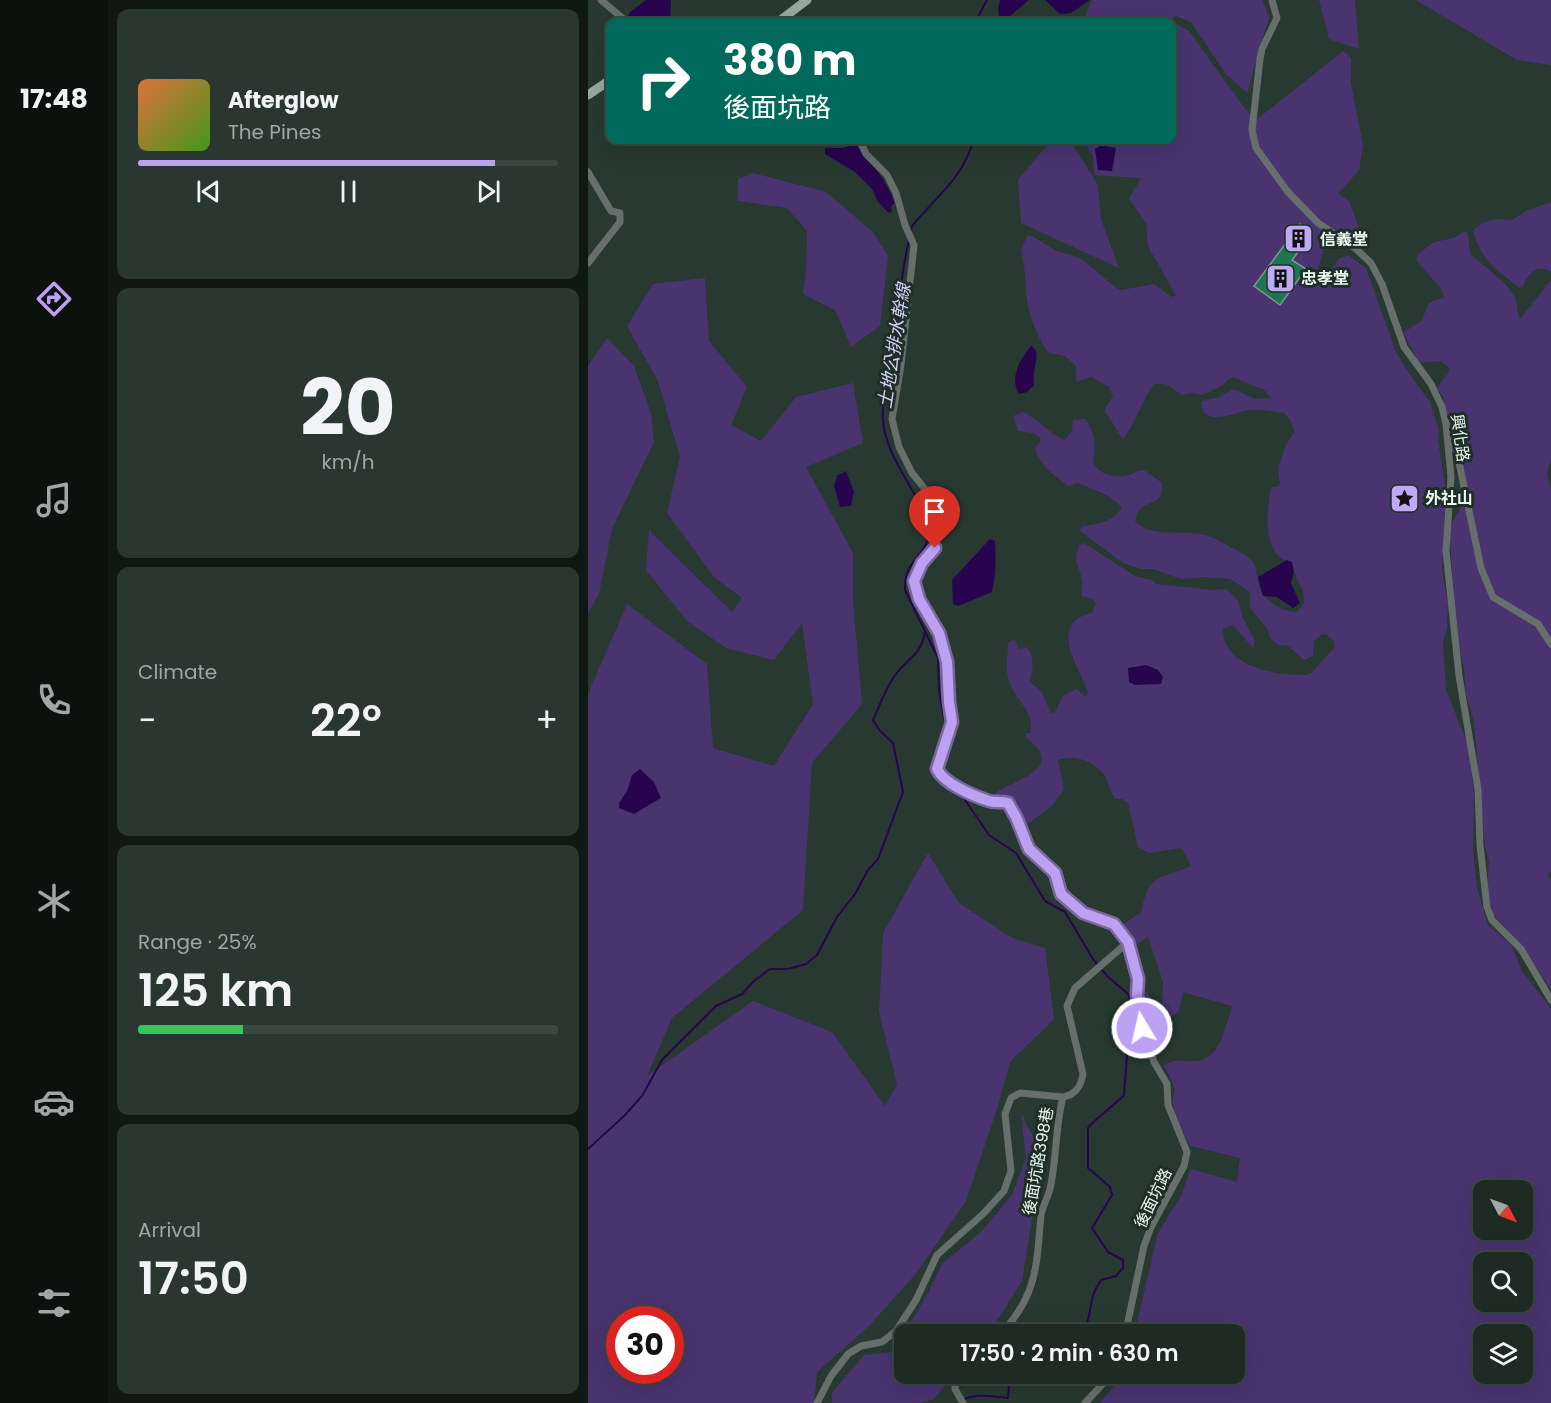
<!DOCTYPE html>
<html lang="en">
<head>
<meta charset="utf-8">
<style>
  body { margin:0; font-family:Poppins,"Noto Sans TC",sans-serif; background:#2a3731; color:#f1f3f6; height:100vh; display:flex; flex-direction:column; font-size:22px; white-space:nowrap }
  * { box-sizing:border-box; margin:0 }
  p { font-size:20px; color:#a0a7a6 }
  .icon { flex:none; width:33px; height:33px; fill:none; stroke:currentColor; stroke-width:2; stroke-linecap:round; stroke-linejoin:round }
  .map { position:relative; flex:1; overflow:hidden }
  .details { display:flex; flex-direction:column; gap:9px; padding:9px; background:#101814; width:480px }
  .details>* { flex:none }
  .guide { position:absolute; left:18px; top:18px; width:570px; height:126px; border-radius:12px; box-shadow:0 6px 24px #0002,0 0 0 2px #3b4741; background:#00695c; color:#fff; overflow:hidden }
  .needle { width:39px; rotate:131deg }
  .fabs { position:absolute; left:885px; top:1180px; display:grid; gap:12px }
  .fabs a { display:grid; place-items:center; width:60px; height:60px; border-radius:12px; background:#1d2b24; box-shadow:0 6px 24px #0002,0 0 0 2px #3b4741; font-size:30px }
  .speed { position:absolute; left:18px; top:1306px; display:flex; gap:12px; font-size:30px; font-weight:700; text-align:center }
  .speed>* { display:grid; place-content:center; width:78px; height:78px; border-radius:50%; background:#1d2b24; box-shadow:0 6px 24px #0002,0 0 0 2px #3b4741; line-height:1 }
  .speed .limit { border:9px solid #d22; background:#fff; color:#111 }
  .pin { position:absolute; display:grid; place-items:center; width:51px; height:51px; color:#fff; margin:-62px -26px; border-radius:50% 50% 50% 0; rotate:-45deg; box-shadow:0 0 6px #0007 }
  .pin .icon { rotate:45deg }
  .me { position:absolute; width:66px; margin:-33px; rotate:351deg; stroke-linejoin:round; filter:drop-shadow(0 0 4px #0008) }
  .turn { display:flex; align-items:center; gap:21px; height:126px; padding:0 18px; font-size:27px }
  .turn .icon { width:78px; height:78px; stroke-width:2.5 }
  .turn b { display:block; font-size:42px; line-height:51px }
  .big { font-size:45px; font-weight:600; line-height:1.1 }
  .details .widget { flex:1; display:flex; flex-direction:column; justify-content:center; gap:9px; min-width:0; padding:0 21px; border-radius:12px; background:#2a3731 }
  .details .dial { align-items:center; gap:0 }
  .dial b { font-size:78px; line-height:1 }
  .song { display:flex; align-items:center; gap:18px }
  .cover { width:72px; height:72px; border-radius:9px; background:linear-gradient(135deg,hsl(20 70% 55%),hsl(100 70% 35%)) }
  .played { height:6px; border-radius:3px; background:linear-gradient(90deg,#bca0f2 85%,#3b4741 85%) }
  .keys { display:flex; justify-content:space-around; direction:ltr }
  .heat { display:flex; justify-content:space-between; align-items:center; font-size:33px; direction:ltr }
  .charge { height:9px; border-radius:4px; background:linear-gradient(90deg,#34c759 25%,#3b4741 0) }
  .trip { position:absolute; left:306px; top:1324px; width:351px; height:60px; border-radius:12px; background:#1d2b24; box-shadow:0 6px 24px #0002,0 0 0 2px #3b4741; font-weight:600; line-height:60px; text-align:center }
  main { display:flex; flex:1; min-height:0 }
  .tabs { display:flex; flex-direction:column; width:108px; justify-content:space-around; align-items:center; background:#0c110e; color:#a0a7a6 }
  .tabs .icon { width:42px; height:42px }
  .tabs .active { color:#bca0f2 }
  .tabs b { font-size:27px; color:#f1f3f6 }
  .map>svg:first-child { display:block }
  .green { fill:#493470; fill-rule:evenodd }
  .water { fill:#28044f }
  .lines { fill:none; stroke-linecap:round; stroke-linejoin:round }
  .stream { stroke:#28044f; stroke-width:2 }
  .building { fill:#1e7554; stroke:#81968c; stroke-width:1.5 }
  .minor { stroke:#666f6b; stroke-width:7 }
  .major { stroke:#97a9a0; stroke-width:9 }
  .route-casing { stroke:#7a689d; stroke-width:15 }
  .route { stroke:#bca0f2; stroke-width:10 }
  .labels { text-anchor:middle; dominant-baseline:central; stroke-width:6; stroke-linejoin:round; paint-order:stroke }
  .poi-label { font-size:16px; font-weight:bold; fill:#ecf8f2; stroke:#1d2f26; text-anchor:start }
  .street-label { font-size:16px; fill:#ecf8f2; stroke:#1d2f26 }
  .water-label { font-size:18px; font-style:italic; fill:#dbcffa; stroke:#1d2f26 }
</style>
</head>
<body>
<main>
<nav class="tabs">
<b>17:48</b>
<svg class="icon active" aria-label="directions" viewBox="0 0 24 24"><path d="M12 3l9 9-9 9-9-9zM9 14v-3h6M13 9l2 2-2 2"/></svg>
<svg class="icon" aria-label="music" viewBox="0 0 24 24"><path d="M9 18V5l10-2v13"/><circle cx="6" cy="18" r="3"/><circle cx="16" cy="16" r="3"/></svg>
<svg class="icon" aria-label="phone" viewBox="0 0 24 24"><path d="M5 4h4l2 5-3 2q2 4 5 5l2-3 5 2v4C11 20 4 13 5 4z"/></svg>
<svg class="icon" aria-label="climate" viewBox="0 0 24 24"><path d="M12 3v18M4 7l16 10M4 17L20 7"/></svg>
<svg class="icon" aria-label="car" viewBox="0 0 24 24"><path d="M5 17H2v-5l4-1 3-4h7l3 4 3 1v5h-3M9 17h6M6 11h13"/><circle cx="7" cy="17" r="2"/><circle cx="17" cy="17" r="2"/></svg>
<svg class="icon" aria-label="filters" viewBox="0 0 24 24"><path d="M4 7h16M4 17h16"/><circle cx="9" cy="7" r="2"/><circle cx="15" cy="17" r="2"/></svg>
</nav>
<section class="details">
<div class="widget">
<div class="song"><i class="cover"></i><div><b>Afterglow</b><p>The Pines</p></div></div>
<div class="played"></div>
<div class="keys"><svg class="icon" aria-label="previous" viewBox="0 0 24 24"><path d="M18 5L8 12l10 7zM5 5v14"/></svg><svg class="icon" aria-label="pause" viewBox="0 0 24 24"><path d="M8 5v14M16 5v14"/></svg><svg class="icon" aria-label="next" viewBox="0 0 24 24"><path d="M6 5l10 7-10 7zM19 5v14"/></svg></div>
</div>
<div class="widget dial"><b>20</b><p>km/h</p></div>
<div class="widget"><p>Climate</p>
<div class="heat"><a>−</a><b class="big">22°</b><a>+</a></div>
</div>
<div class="widget"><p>Range · 25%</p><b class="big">125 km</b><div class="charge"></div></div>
<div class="widget"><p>Arrival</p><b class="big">17:50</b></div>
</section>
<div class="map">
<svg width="963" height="1403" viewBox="0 0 963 1403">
  <rect width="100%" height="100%" fill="#273930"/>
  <path class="green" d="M504,0H674L681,17L659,93L638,74L603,22L588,16L574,22H495Z
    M731,0H767L771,49L741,39Z
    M828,0H963V65L929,60Z
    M591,25L601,31L658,110L668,120L755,51L763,58V83L775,145L771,170L750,194L761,201L775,239L739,240L730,268L745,272L744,268L751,259L760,255L778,268L808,352L822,375L842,402L851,430L850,440L858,491L854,570L860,603L859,628L855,642L858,689L880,746L886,794L885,849L889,888L900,925L923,945L935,973L963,1008V1403H512L536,1374H646V1335H546L570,1233L593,1196L603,1169L649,1182L652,1158L602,1146C593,1127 580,1110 587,1089L576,1065C593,1057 590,1062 607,1061C632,1061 638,1025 644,1006L595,992L591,1011L582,1018L561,1010L554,997L557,990L564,999L574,1007L575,982L560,937L546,946L533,926L553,912C563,871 569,881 603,866L594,848L561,853L550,847L540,803L534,799H527C522,791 520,779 514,772C503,760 485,754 470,760L476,790L464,806L438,825L430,817L422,800L405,795C416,784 462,775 452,752C449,747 442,741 438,737V733H442C448,713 426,699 421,681C417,668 420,657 420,643L426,639L431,649L439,647C447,658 445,669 442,682L453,691L463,713L467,712L475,695L489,689L497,697L500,693C492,668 458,623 504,613L508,603L504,599L494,596C493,590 495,587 494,581C492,565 484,564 491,545L496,543L547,576L564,580L568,584L626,590L637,589L642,592L650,601L654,616L667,641L665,648L645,625L635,629C635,668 689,675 718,675L723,673L746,648V642L739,635L734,634L726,641L725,656L716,660L700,646L690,645L682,638L679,628L662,608V592L642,579L615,577L593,579L565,569H554L535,563L492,531L494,526C511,524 524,522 534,508C522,493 507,491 490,483L480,486C466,475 453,467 447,449L453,439L445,433L430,431L425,416L435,412C447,417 466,437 477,440L484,431L485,420L497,419C507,430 509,448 505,461C509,474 525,478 537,476C544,475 548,470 556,470L574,483C576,506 561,499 550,511L547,521C563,538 590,530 612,534C626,536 641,547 654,553C675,564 665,578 674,593C680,602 698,613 709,612L716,603L715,592L702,562C673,555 679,509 683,487H689L692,484L690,467L698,445L706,432L703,421L696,413C686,413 670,408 662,410C651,411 611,430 614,401L631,397L646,389L667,399L683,398L676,390L647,378H642L634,386L614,395L604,393L594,395L577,384H566C553,401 549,422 535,439C530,434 524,420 517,412L518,406L525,397L521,387L503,377L488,382V366L477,356L462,353L458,350C447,331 440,313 438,292C437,277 437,265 433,250L439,236H444L467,250L494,259L528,288L533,290L566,284L584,297L588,296L560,246L558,223L541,199L553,178L506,175L505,156L495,140H584V28ZM896,1191H934V1230H896ZM896,1263H934V1302H896ZM896,1335H934V1374H896Z
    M463,140H482L510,185L513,219L531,268L433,223L430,180Z
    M165,173L238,192L285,232L300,256L292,326L263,347L247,310L215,294L218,271L219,231L199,208L150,201V179Z
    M963,202V272C949,262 939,275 935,287H931C906,269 894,260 885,231C895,219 910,218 924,220L938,211Z
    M875,232H879C882,239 880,247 883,255C897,267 917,280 926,296C931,304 928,313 932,319L963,280V458L959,474L963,490V871L960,874L963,881V990L936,949L905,914L899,889L901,861L897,846L886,721L878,694L876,668L869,637L861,528L872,509L874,489L872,441L862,429L855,397L849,388L861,372V368L853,361L831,363L815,332L833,322L841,303L856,297L853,289L829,261L830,254L846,242L866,238Z
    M117,278L121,341L159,387L143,425L173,441L208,397L265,383L275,443L218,467L265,553V601L274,704L224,763L215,910L84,1018L59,1076L165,1001L244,1032L297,1106L309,1084L291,1012L295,933L340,853L371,903L424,938L457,948L466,1019L422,1062L410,1106L378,1201L327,1275L281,1326L229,1372L226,1403H0V694L39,604L119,664L125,748L186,766L225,704L214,623L186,660L138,648L99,621L58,570L61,530L144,612L154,598L126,577L79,513L92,457L70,381L39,326L65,284ZM32,1320H82V1371H32Z
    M19,338L46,366L63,413L66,442L24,529L11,594L0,613V366Z
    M433,1113L454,1155L434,1281L400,1335H316V1374H367L346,1399L333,1403H244V1393L276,1355L305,1352L339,1295L354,1264L393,1232L424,1195L438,1158Z"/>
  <path class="water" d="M58,0H83L82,22H45L40,16L42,12Z
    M412,0H441L421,17L411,16L410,9Z
    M457,0H502L483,13L472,14Z
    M268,144C274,155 282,162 290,172C297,181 302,192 307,203L303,206L304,211L301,213L290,202L284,189L267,172L237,154V148H255Z
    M513,145L528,148L524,171L510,170L507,149Z
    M443,346L448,350C450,361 444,373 446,385L439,392L431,394C421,378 432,359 443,346Z
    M258,471L266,492L263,506L252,507L246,486L249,476Z
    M402,539L407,541C408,558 408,575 404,592L370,606L365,604L364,580Z
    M699,560L704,562L706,572L703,583L712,603L705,608L689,597L675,596L670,577Z
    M558,665L570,670L575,677L573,684L547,685L541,682L540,668Z
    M52,769L66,782L73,798L46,814L31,808V803L39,791L44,775Z"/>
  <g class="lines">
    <path class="stream" d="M387,22L399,0
      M323,232L324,226C347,198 377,176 385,140
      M321,241C311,278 311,320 305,358C302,378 293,401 295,421C299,462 331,489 339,526C346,555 315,556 317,590L350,658L351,691L357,722L345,769L350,779L375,797L401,835L428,853L457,901L477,912L505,959L519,976L540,994L543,1002L536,1095C525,1107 511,1115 500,1128V1168L522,1187L524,1195L504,1228L520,1252L535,1260V1268L528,1276L513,1280C511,1284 507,1289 506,1293C499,1311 506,1326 485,1335
      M0,1149L36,1116L54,1096L74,1060L128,1006L154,994L166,981L182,969H200L218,964L229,955L249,917L267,894L280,870L290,859L315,792L305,743L292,731L285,720C292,705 298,687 308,674C321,657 333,655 337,632
      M374,1401C386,1392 406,1397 420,1398L421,1386L417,1374"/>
  </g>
  <path class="building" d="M712,224L724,234L704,260L718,269L692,305L666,286Z"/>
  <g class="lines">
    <path class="minor" d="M13,0L39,22
      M684,0L689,18L674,49L672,59L664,130L668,148L700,192L730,223L767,248L783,263L794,284L816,347L843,384L854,407L858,424L863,477L858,551L871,676L890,789L892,845L899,907L904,920L933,949L963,1000
      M272,140L278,154L299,175L308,193L317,225L326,245L313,365L304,419L311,447L324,473L341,494L343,512L350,533L347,547L334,563L326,581L331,599L351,633L359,662L361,702L365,722L349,769C356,784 386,796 401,801C407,803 413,801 420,803L428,817L441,849L467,873L473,894L495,913L526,923L540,942L550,979L549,995L554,1027L566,1062L579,1084L580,1105L599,1152L596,1166L563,1227L556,1246L537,1335
      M0,172L23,211L32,213V222L0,263
      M859,436L866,443L869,453L893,568L905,597L950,624L963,644
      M412,1335C450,1294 448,1267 453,1216C454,1206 460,1198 462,1189C469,1159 467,1127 475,1097C488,1095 493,1086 495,1074L479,1006L487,988L540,942
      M229,1403L243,1376L260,1354L273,1346L294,1342L308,1331L328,1300L349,1255L395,1214L416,1191L423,1171L417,1114L423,1098L432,1093L475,1097
      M375,1403L367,1389V1382L375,1374
      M497,1403L524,1374"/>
    <path class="major" d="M190,22L219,0
      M0,95L22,80"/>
  </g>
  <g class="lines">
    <defs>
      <path id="route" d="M347,548L334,563L326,581L331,599L351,633L359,662L361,702L364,722L349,769C356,784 386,796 401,801C407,803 413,801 420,803L428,817L441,849L467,873L473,894L495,913L526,924L540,942L550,979L549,995L554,1028"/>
    </defs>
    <use href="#route" class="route-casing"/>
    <use href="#route" class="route"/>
  </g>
  <defs>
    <symbol id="building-square" viewBox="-11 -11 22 22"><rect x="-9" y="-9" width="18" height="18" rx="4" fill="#bfa9f4" stroke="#1d2f26"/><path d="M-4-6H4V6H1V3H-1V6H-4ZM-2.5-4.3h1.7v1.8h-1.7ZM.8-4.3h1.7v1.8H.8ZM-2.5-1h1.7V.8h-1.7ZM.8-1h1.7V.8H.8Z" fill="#111"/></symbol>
    <symbol id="sight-square" viewBox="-11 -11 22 22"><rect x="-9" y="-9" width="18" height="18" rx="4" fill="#bfa9f4" stroke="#1d2f26"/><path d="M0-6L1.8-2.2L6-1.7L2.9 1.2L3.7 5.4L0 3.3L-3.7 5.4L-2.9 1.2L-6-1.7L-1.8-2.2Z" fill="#111"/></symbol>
  </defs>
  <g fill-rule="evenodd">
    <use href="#building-square" x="694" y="222" width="33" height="33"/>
    <use href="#building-square" x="676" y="262" width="33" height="33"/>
    <use href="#sight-square" x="800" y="482" width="33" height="33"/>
  </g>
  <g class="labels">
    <g class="poi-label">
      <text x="732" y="239">信義堂</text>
      <text x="713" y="278">忠孝堂</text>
      <text x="837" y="498">外社山</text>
    </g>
    <g class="street-label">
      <text transform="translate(872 438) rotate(82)">興化路</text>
      <text transform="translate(450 1161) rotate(-80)">後面坑路398巷</text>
      <text transform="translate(565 1198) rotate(-64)">後面坑路</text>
    </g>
    <g class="water-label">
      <text transform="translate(306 346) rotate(-81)">土地公排水幹線</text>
    </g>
  </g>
</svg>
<div class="fabs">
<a><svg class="needle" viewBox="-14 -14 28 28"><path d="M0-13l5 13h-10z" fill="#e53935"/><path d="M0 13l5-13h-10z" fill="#a0a7a6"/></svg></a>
<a><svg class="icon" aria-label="search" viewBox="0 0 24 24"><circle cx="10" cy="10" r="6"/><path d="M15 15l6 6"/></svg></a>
<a><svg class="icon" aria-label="layers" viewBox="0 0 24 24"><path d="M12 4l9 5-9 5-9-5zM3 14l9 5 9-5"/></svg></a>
</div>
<div class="speed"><div class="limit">30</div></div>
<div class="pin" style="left:347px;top:548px;background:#d93025"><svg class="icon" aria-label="arrive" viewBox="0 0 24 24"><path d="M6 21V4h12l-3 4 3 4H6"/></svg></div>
<svg class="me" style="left:554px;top:1028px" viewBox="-20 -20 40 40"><circle r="17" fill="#bca0f2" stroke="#fff" stroke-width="3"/><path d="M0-11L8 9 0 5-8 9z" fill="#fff"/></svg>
<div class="trip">17:50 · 2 min · 630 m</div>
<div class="guide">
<div class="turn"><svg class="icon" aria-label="right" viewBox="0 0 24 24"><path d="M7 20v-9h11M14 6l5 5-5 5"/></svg><div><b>380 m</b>後面坑路</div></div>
</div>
</div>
</main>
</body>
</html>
